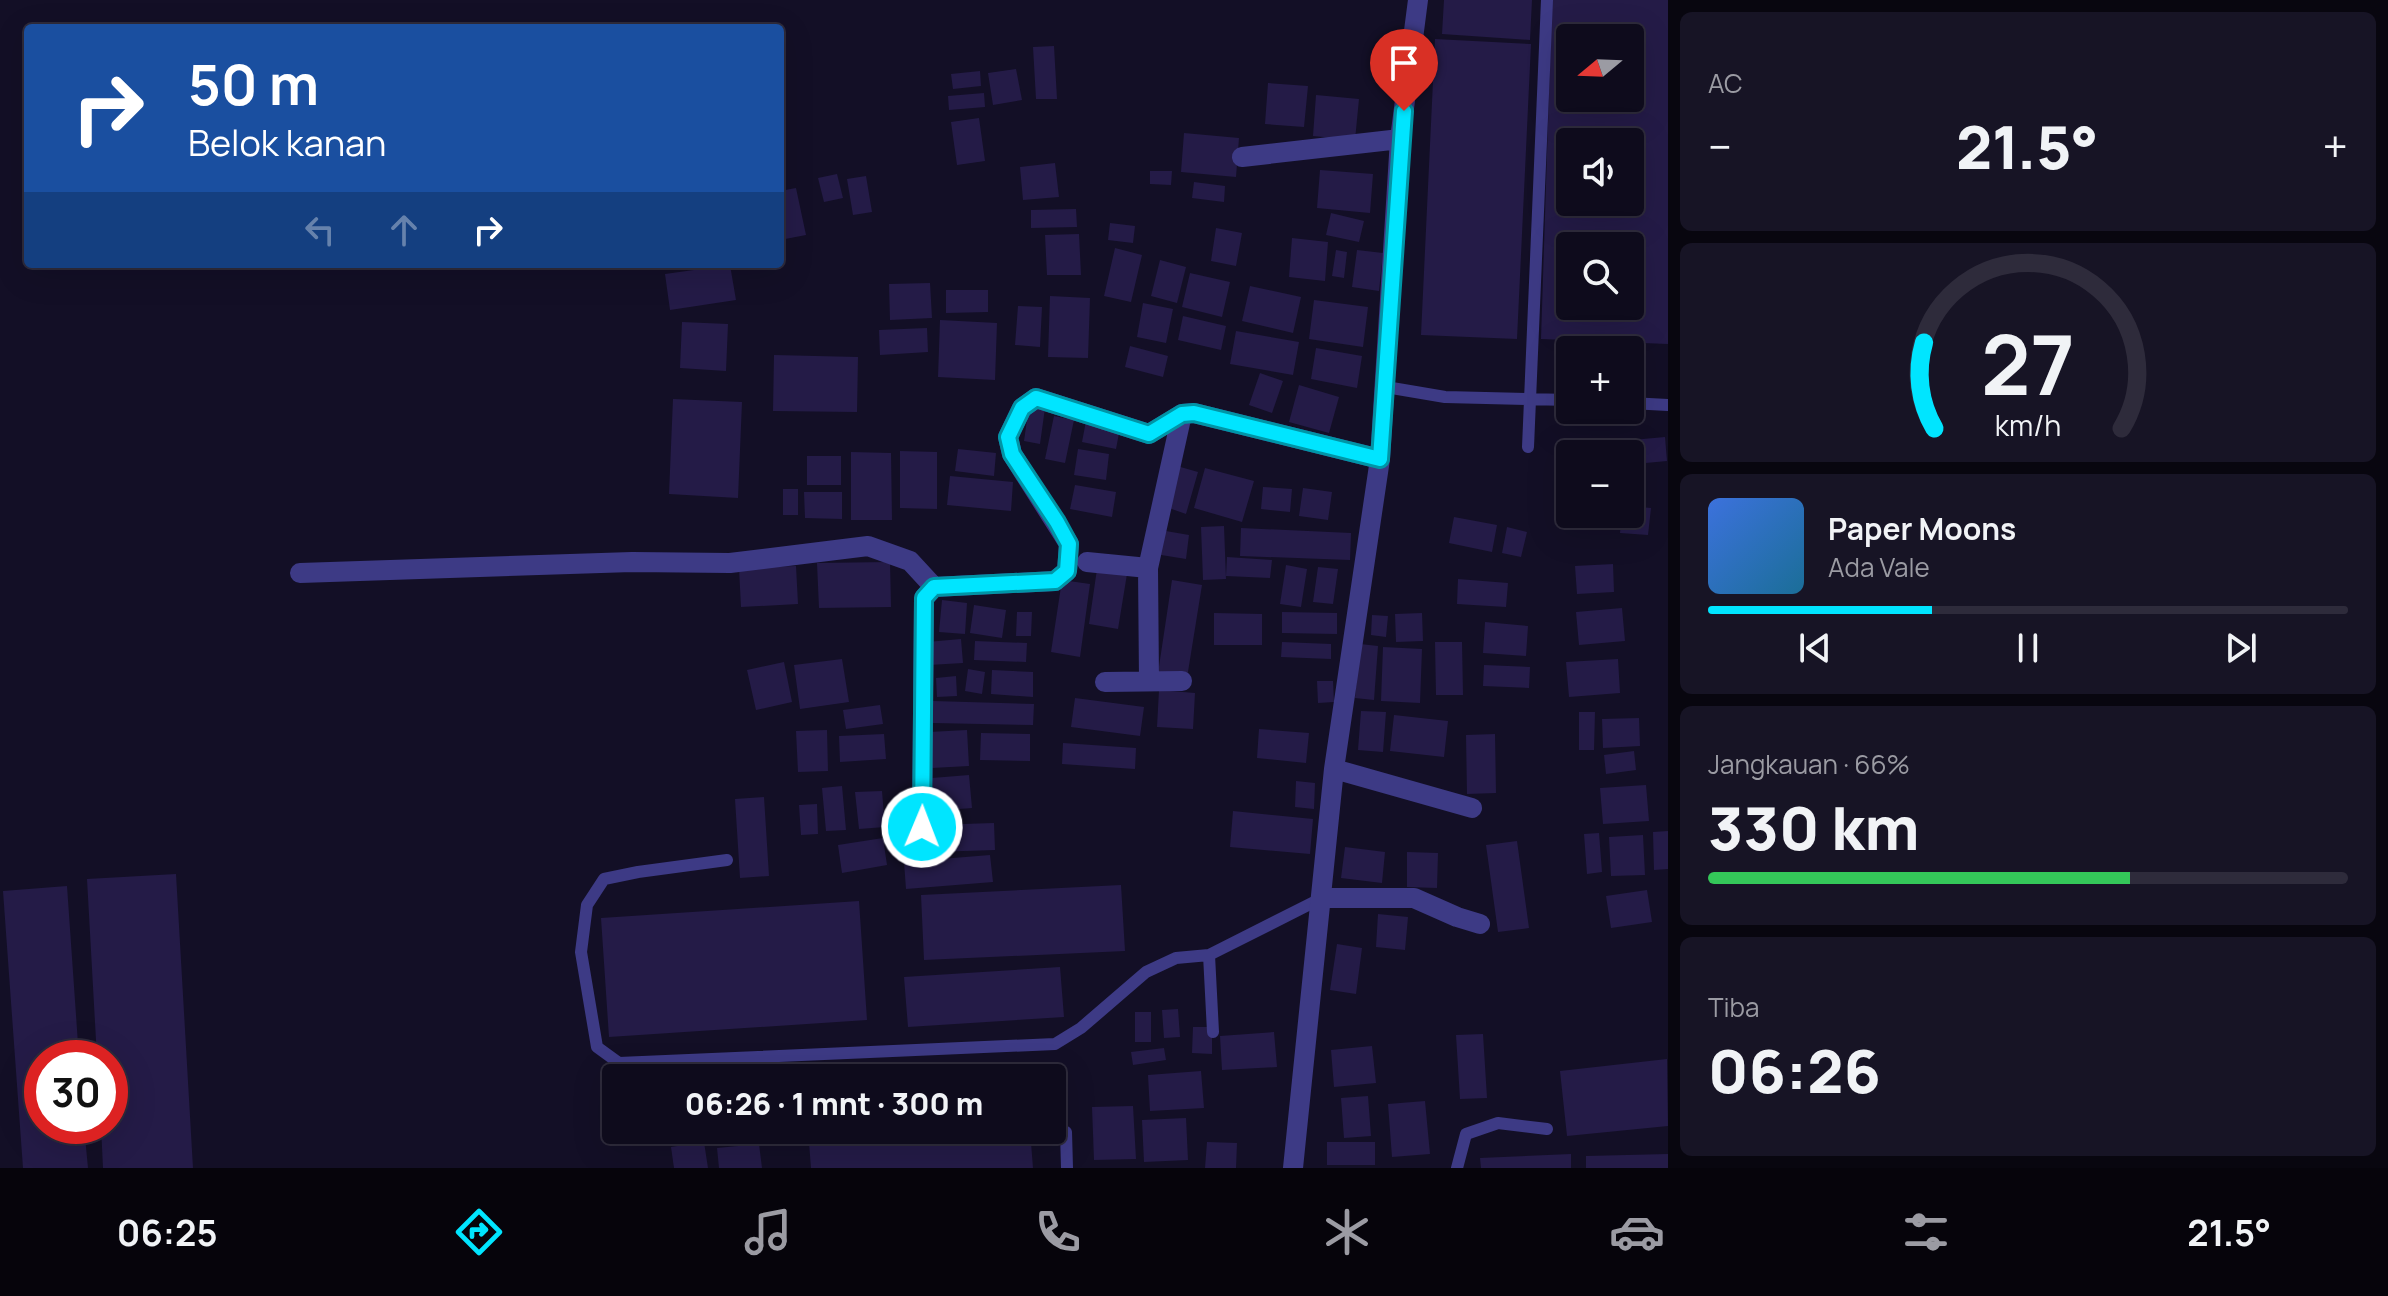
<!DOCTYPE html>
<html lang="id">
<head>
<meta charset="utf-8">
<style>
  body { margin:0; font-family:Manrope,sans-serif; background:#171425; color:#f1f3f6; height:100vh; display:flex; flex-direction:column; font-size:30px; white-space:nowrap }
  * { box-sizing:border-box; margin:0 }
  p { font-size:26px; color:#9b9ba3 }
  .icon { flex:none; width:44px; height:44px; fill:none; stroke:currentColor; stroke-width:2; stroke-linecap:round; stroke-linejoin:round }
  .map { position:relative; flex:1; overflow:hidden }
  .panel { display:flex; flex-direction:column; gap:12px; padding:12px; background:#08060f; width:720px }
  .panel>* { flex:none }
  .guide { position:absolute; left:24px; top:24px; width:760px; height:244px; border-radius:8px; box-shadow:0 8px 32px #0002,0 0 0 2px #2e2b3b; background:#1a4fa0; color:#fff; overflow:hidden }
  .needle { width:52px; rotate:251deg }
  .tools { position:absolute; left:1556px; top:24px; display:grid; gap:16px }
  .tools a { display:grid; place-items:center; width:88px; height:88px; border-radius:8px; background:#0e0b1c; box-shadow:0 8px 32px #0002,0 0 0 2px #2e2b3b; font-size:40px }
  .speed { position:absolute; left:24px; top:1040px; display:flex; gap:16px; font-size:40px; font-weight:700; text-align:center }
  .speed>* { display:grid; place-content:center; width:104px; height:104px; border-radius:50%; background:#0e0b1c; box-shadow:0 8px 32px #0002,0 0 0 2px #2e2b3b; line-height:1 }
  .speed .limit { border:12px solid #d22; background:#fff; color:#111 }
  .pin { position:absolute; display:grid; place-items:center; width:68px; height:68px; color:#fff; margin:-82px -34px; border-radius:50% 50% 50% 0; rotate:-45deg; box-shadow:0 0 8px #0007 }
  .pin .icon { rotate:45deg }
  .me { position:absolute; width:88px; margin:-44px; rotate:1deg; stroke-linejoin:round; filter:drop-shadow(0 0 6px #0008) }
  .turn { display:flex; align-items:center; gap:28px; height:168px; padding:0 32px; font-size:36px }
  .turn .icon { width:104px; height:104px; stroke-width:2.5 }
  .turn b { display:block; font-size:56px; line-height:68px }
  .lanes { display:flex; align-items:center; height:76px; padding:0 32px; background:#0003; justify-content:center; gap:40px; direction:ltr }
  .lanes .off { opacity:.35 }
  .big { font-size:60px; font-weight:800; line-height:1.1 }
  .panel .widget { flex:1; display:flex; flex-direction:column; justify-content:center; gap:12px; min-width:0; padding:0 28px; border-radius:12px; background:#171425 }
  .panel .dial { align-items:center; gap:0 }
  .dial svg { height:208px; overflow:visible; fill:none; stroke:#2e2b3b; stroke-width:7; stroke-linecap:round; text-anchor:middle }
  .dial text { fill:#f1f3f6; stroke:none }
  .song { display:flex; align-items:center; gap:24px }
  .cover { width:96px; height:96px; border-radius:12px; background:linear-gradient(135deg,hsl(220 70% 55%),hsl(200 70% 35%)) }
  .played { height:8px; border-radius:4px; background:linear-gradient(90deg,#00e5ff 35%,#2e2b3b 35%) }
  .keys { display:flex; justify-content:space-around; direction:ltr }
  .heat { display:flex; justify-content:space-between; align-items:center; font-size:44px; direction:ltr }
  .charge { height:12px; border-radius:6px; background:linear-gradient(90deg,#34c759 66%,#2e2b3b 0) }
  .trip { position:absolute; left:602px; top:1064px; width:464px; height:80px; border-radius:8px; background:#0e0b1c; box-shadow:0 8px 32px #0002,0 0 0 2px #2e2b3b; font-weight:800; line-height:80px; text-align:center }
  .menu { display:flex; height:128px; justify-content:space-around; align-items:center; background:#06040b; color:#9b9ba3 }
  .menu .icon { width:56px; height:56px }
  .menu .active { color:#00e5ff }
  .menu b { font-size:36px; color:#f1f3f6 }
  main { display:flex; flex:1; min-height:0 }
  .map>svg:first-child { display:block }
  .building { fill:#241b47; fill-rule:evenodd }
  .lines { fill:none; stroke-linecap:round; stroke-linejoin:round }
  .service { stroke:#3d3a85; stroke-width:12 }
  .minor { stroke:#3d3a85; stroke-width:20 }
  .route-casing { stroke:#0095a6; stroke-width:20 }
  .route { stroke:#00e5ff; stroke-width:14 }
</style>
</head>
<body>
<main>
<div class="map">
<svg width="1668" height="1168" viewBox="0 0 1668 1168">
  <rect width="100%" height="100%" fill="#130f26"/>
  <path class="building" d="M1444,0H1532L1530,40L1442,34Z
    M1552,0H1668V344L1541,339ZM1570,38H1630V98H1570ZM1570,142H1630V202H1570ZM1570,246H1630V306H1570Z
    M1435,39L1531,44L1517,339L1421,335Z
    M1054,46L1057,99H1036L1033,47Z
    M1016,69L1022,100L993,105L988,73Z
    M980,71L981,86L953,89L951,74Z
    M1268,83L1308,86L1304,127L1265,124Z
    M984,93L985,107L949,110L948,96Z
    M1316,95L1359,99L1355,140L1313,136Z
    M979,118L985,161L957,165L951,122Z
    M1184,133L1239,138L1236,177L1181,172Z
    M1055,163L1059,197L1023,200L1020,167Z
    M1320,170L1373,174L1370,213L1317,208Z
    M1150,171H1172L1171,185L1150,184Z
    M837,174L843,198L824,202L818,178Z
    M866,176L872,212L853,215L847,179Z
    M1194,182L1225,186L1224,202L1192,198Z
    M796,188L806,235L780,240V191Z
    M1076,209L1077,227L1031,228V210Z
    M1331,213L1364,221L1359,242L1326,235Z
    M1110,223L1135,226L1133,243L1108,240Z
    M1216,228L1242,233L1236,266L1211,261Z
    M1079,234L1081,275H1047L1045,235Z
    M1292,238L1328,242L1325,281L1289,277Z
    M1115,248L1142,255L1131,302L1104,296Z
    M1336,250L1347,252L1344,278L1332,276Z
    M1357,250L1383,253L1379,291L1352,287Z
    M1160,260L1186,267L1177,303L1151,296Z
    M730,265L736,300L670,310L665,274Z
    M1190,273L1230,282L1222,317L1182,307Z
    M930,283L932,318L890,320L889,284Z
    M1250,286L1301,297L1293,333L1242,321Z
    M946,290H988V312L946,313Z
    M1050,296L1090,298L1088,358L1048,357Z
    M1314,300L1368,307L1363,347L1309,339Z
    M1143,303L1173,309L1166,343L1137,337Z
    M1018,306L1042,307L1040,347L1015,345Z
    M1183,316L1226,326L1221,350L1178,340Z
    M940,320L997,323L995,380L938,377Z
    M682,322L728,324L726,371L680,368Z
    M927,328L928,352L880,355L879,330Z
    M1236,331L1299,342L1293,375L1230,364Z
    M1130,346L1168,356L1163,377L1125,367Z
    M1316,348L1362,356L1357,388L1311,379Z
    M774,355L858,357L857,412L773,411Z
    M1260,373L1283,381L1272,413L1249,405Z
    M1299,385L1339,397L1329,433L1289,422Z
    M673,399L742,402L738,498L669,494Z
    M1029,406L1045,408L1040,444L1024,441Z
    M1054,416L1074,420L1065,463L1045,459Z
    M1086,421L1120,428L1116,449L1082,442Z
    M1665,437L1667,461L1635,464L1632,440Z
    M1567,439H1589V454H1570V472H1567Z
    M958,449L996,453L994,476L955,471Z
    M1078,449L1109,454L1106,480L1074,475Z
    M900,451L937,452V509L900,508Z
    M851,452L891,453L892,520H851Z
    M807,456H841V485H807Z
    M1177,466L1198,472L1186,514L1166,507Z
    M1205,468L1254,481L1242,522L1194,508Z
    M950,476L1013,482L1011,511L947,505Z
    M1075,485L1116,492L1112,517L1070,509Z
    M1263,487L1292,489L1290,512L1261,509Z
    M1303,488L1332,492L1328,520L1299,516Z
    M783,489H798V515H783Z
    M804,492H842V519L805,518Z
    M1630,506L1651,508L1648,535L1620,533L1622,514H1630Z
    M1586,514H1613V530H1586Z
    M1454,517L1497,525L1492,552L1449,543Z
    M1224,526L1226,579L1203,580L1201,527Z
    M1507,527L1527,532L1521,557L1502,553Z
    M1241,528L1351,533L1350,560L1240,556Z
    M1160,530L1189,535L1186,559L1155,554Z
    M1227,557L1272,560L1270,578L1226,576Z
    M890,562L891,607L819,608L817,563Z
    M1613,564L1614,592L1577,594L1575,566Z
    M1286,565L1307,569L1301,607L1280,604Z
    M796,566L798,604L741,607L739,568Z
    M1318,567L1338,569L1333,604L1313,602Z
    M1097,569L1127,574L1118,629L1089,624Z
    M1458,579L1508,583L1506,607L1457,604Z
    M1062,580L1090,584L1080,657L1051,652Z
    M1172,580L1202,585L1187,678L1158,673Z
    M942,600L967,603L965,634L939,632Z
    M974,605L1006,610L1002,638L970,633Z
    M1622,608L1625,641L1579,645L1576,612Z
    M1017,612H1032L1031,636H1016Z
    M1282,612L1337,613V634L1282,633Z
    M1214,613L1262,614V645H1214Z
    M1422,613L1423,641L1396,642L1395,614Z
    M1372,615L1388,616L1386,637L1371,635Z
    M1485,622L1528,626L1526,656L1483,653Z
    M961,639L963,663L929,665L927,642Z
    M975,641L1027,643L1026,662L974,660Z
    M1282,642L1331,644V659L1281,657Z
    M1435,642H1462L1463,695H1436Z
    M1360,644L1378,646L1374,700L1355,698Z
    M1383,647L1422,649L1420,703L1381,701Z
    M842,659L849,702L800,709L794,665Z
    M1618,659L1620,693L1569,697L1566,662Z
    M784,662L792,702L756,710L747,670Z
    M1484,665L1530,667L1529,688L1483,686Z
    M968,669L985,672L982,694L965,691Z
    M992,670L1033,672V697L991,694Z
    M956,676L957,696L937,697L936,678Z
    M1317,681H1333L1334,702L1318,703Z
    M1159,690L1195,693L1193,729L1157,727Z
    M1075,698L1144,707L1140,736L1071,727Z
    M933,701L1034,704L1033,725L933,723Z
    M880,705L883,724L846,729L843,710Z
    M1361,711L1386,712L1383,752L1358,750Z
    M1579,712H1595L1594,750H1579Z
    M1394,715L1448,721L1444,757L1390,751Z
    M1639,718L1640,746L1603,748L1602,719Z
    M1259,729L1309,733L1306,763L1257,758Z
    M827,730L828,771L798,772L796,731Z
    M967,730L969,766L932,768L929,732Z
    M981,733L1030,734V761L980,760Z
    M884,734L886,759L840,762L839,736Z
    M1495,734L1496,793L1467,794L1466,735Z
    M1063,743L1136,748L1135,769L1062,764Z
    M1634,751L1636,770L1606,774L1604,755Z
    M969,775L972,808L935,811L932,778Z
    M1296,781L1315,783L1314,809L1295,807Z
    M1646,785L1649,821L1603,824L1600,788Z
    M842,786L846,830L826,831L822,788Z
    M882,791L885,827L859,829L855,792Z
    M764,797L769,876L740,878L735,799Z
    M817,804L818,834L801,835L799,805Z
    M1233,811L1313,819L1310,854L1230,847Z
    M994,823L995,850L933,852L932,825Z
    M1668,831V869L1654,870L1653,832Z
    M1599,833L1602,872L1587,874L1584,834Z
    M1643,835L1645,875L1611,876L1609,837Z
    M883,838L887,865L842,873L838,845Z
    M1517,841L1529,928L1498,932L1486,845Z
    M1345,847L1385,852L1382,883L1341,878Z
    M1407,852L1438,853L1437,888L1407,887Z
    M990,855L993,882L906,889L904,862Z
    M176,874L193,1168H103L101,1126H110V1058H97L87,879Z
    M1121,885L1125,951L924,960L921,895Z
    M67,886L79,1058H42V1126H84L88,1168H23L3,891Z
    M1647,890L1652,922L1611,928L1606,896Z
    M859,901L867,1020L609,1037L601,918Z
    M1378,914L1408,917L1405,950L1376,947Z
    M1337,944L1362,948L1356,994L1330,990Z
    M1060,967L1064,1017L908,1027L904,977Z
    M1178,1009L1180,1037L1164,1038L1162,1010Z
    M1135,1012H1151V1042H1135Z
    M1193,1027H1212V1054L1192,1053Z
    M1274,1032L1277,1067L1222,1070L1220,1036Z
    M1483,1034L1487,1098L1460,1099L1456,1035Z
    M1372,1046L1376,1083L1334,1087L1331,1050Z
    M1164,1048L1166,1060L1133,1065L1131,1052Z
    M1667,1059L1668,1126L1567,1136L1560,1071Z
    M1201,1071L1204,1108L1150,1111L1148,1075Z
    M1368,1096L1371,1136L1344,1138L1341,1098Z
    M1425,1101L1430,1154L1392,1157L1388,1104Z
    M1133,1106L1136,1159L1094,1160L1092,1107Z
    M1186,1118L1188,1160L1144,1162L1142,1120Z
    M808,1130H1030L1033,1168H811Z
    M704,1142L708,1168H674L671,1147Z
    M1207,1142L1237,1143L1236,1168H1205Z
    M1327,1142H1375V1165H1327Z
    M759,1144L762,1168H719L717,1148Z
    M1571,1154V1168H1481L1480,1158Z
    M1668,1154V1168H1586V1156Z"/>
  <g class="lines">
    <path class="service" d="M1386,387L1445,397L1570,400
      M1630,403L1668,405
      M1528,447L1547,0
      M727,860L638,872L604,879L587,905L581,952L597,1047L619,1063L1055,1044L1081,1028L1146,972L1176,958L1209,955L1322,898
      M1209,955L1213,1032
      M1066,1132L1067,1168
      M1457,1168L1466,1134L1498,1123L1547,1129"/>
    <path class="minor" d="M1242,157L1400,139
      M1087,562L1148,568
      M300,573L632,562L730,563L868,546L910,561L934,587
      M1149,681L1148,568L1182,414
      M1105,682L1182,681
      M1334,769L1472,808
      M922,827L924,598L934,587L1055,581L1067,571L1069,544L1012,454L1008,437L1022,408L1036,398L1149,434L1182,414L1194,413L1380,459
      M1322,898H1414L1457,917L1480,924
      M1293,1168L1334,769L1380,459L1400,139L1418,0"/>
  </g>
  <g class="lines">
    <defs>
      <path id="route" d="M922,827L924,598L934,587L1055,581L1067,571L1069,544L1057,522L1012,454L1008,437L1022,408L1036,398L1149,434L1182,414L1194,413L1380,459L1404,111"/>
    </defs>
    <use href="#route" class="route-casing"/>
    <use href="#route" class="route"/>
  </g>
</svg>
<div class="tools">
<a><svg class="needle" viewBox="-14 -14 28 28"><path d="M0-13l5 13h-10z" fill="#e53935"/><path d="M0 13l5-13h-10z" fill="#9b9ba3"/></svg></a>
<a><svg class="icon" aria-label="sound" viewBox="0 0 24 24"><path d="M4 9h4l5-4v14l-5-4H4zM17 9q2 3 0 6"/></svg></a>
<a><svg class="icon" aria-label="search" viewBox="0 0 24 24"><circle cx="10" cy="10" r="6"/><path d="M15 15l6 6"/></svg></a>
<a>+</a>
<a>−</a>
</div>
<div class="speed"><div class="limit">30</div></div>
<div class="pin" style="left:1404px;top:111px;background:#d93025"><svg class="icon" aria-label="arrive" viewBox="0 0 24 24"><path d="M6 21V4h12l-3 4 3 4H6"/></svg></div>
<svg class="me" style="left:922px;top:827px" viewBox="-20 -20 40 40"><circle r="17" fill="#00e5ff" stroke="#fff" stroke-width="3"/><path d="M0-11L8 9 0 5-8 9z" fill="#fff"/></svg>
<div class="trip">06:26 · 1 mnt · 300 m</div>
<div class="guide">
<div class="turn"><svg class="icon" aria-label="right" viewBox="0 0 24 24"><path d="M7 20v-9h11M14 6l5 5-5 5"/></svg><div><b>50 m</b>Belok kanan</div></div>
<div class="lanes"><svg class="icon off" aria-label="left" viewBox="0 0 24 24"><path d="M17 20v-9H6M10 6l-5 5 5 5"/></svg><svg class="icon off" aria-label="ahead" viewBox="0 0 24 24"><path d="M12 20V5M6 11l6-6 6 6"/></svg><svg class="icon" aria-label="right" viewBox="0 0 24 24"><path d="M7 20v-9h11M14 6l5 5-5 5"/></svg></div>
</div>
</div>
<section class="panel">
<div class="widget"><p>AC</p>
<div class="heat"><a>−</a><b class="big">21.5°</b><a>+</a></div>
</div>
<div class="widget dial"><svg viewBox="0 0 100 80">
<path d="M14 69A42 42 0 1 1 86 69"/>
<path d="M14 69A42 42 0 0 1 10 36" stroke="#00e5ff"/>
<text x="50" y="56" font-size="32" font-weight="700">27</text>
<text x="50" y="72" font-size="11">km/h</text>
</svg></div>
<div class="widget">
<div class="song"><i class="cover"></i><div><b>Paper Moons</b><p>Ada Vale</p></div></div>
<div class="played"></div>
<div class="keys"><svg class="icon" aria-label="previous" viewBox="0 0 24 24"><path d="M18 5L8 12l10 7zM5 5v14"/></svg><svg class="icon" aria-label="pause" viewBox="0 0 24 24"><path d="M8 5v14M16 5v14"/></svg><svg class="icon" aria-label="next" viewBox="0 0 24 24"><path d="M6 5l10 7-10 7zM19 5v14"/></svg></div>
</div>
<div class="widget"><p>Jangkauan · 66%</p><b class="big">330 km</b><div class="charge"></div></div>
<div class="widget"><p>Tiba</p><b class="big">06:26</b></div>
</section>
</main>
<nav class="menu">
<b>06:25</b>
<svg class="icon active" aria-label="directions" viewBox="0 0 24 24"><path d="M12 3l9 9-9 9-9-9zM9 14v-3h6M13 9l2 2-2 2"/></svg>
<svg class="icon" aria-label="music" viewBox="0 0 24 24"><path d="M9 18V5l10-2v13"/><circle cx="6" cy="18" r="3"/><circle cx="16" cy="16" r="3"/></svg>
<svg class="icon" aria-label="phone" viewBox="0 0 24 24"><path d="M5 4h4l2 5-3 2q2 4 5 5l2-3 5 2v4C11 20 4 13 5 4z"/></svg>
<svg class="icon" aria-label="climate" viewBox="0 0 24 24"><path d="M12 3v18M4 7l16 10M4 17L20 7"/></svg>
<svg class="icon" aria-label="car" viewBox="0 0 24 24"><path d="M5 17H2v-5l4-1 3-4h7l3 4 3 1v5h-3M9 17h6M6 11h13"/><circle cx="7" cy="17" r="2"/><circle cx="17" cy="17" r="2"/></svg>
<svg class="icon" aria-label="filters" viewBox="0 0 24 24"><path d="M4 7h16M4 17h16"/><circle cx="9" cy="7" r="2"/><circle cx="15" cy="17" r="2"/></svg>
<b>21.5°</b>
</nav>
</body>
</html>
